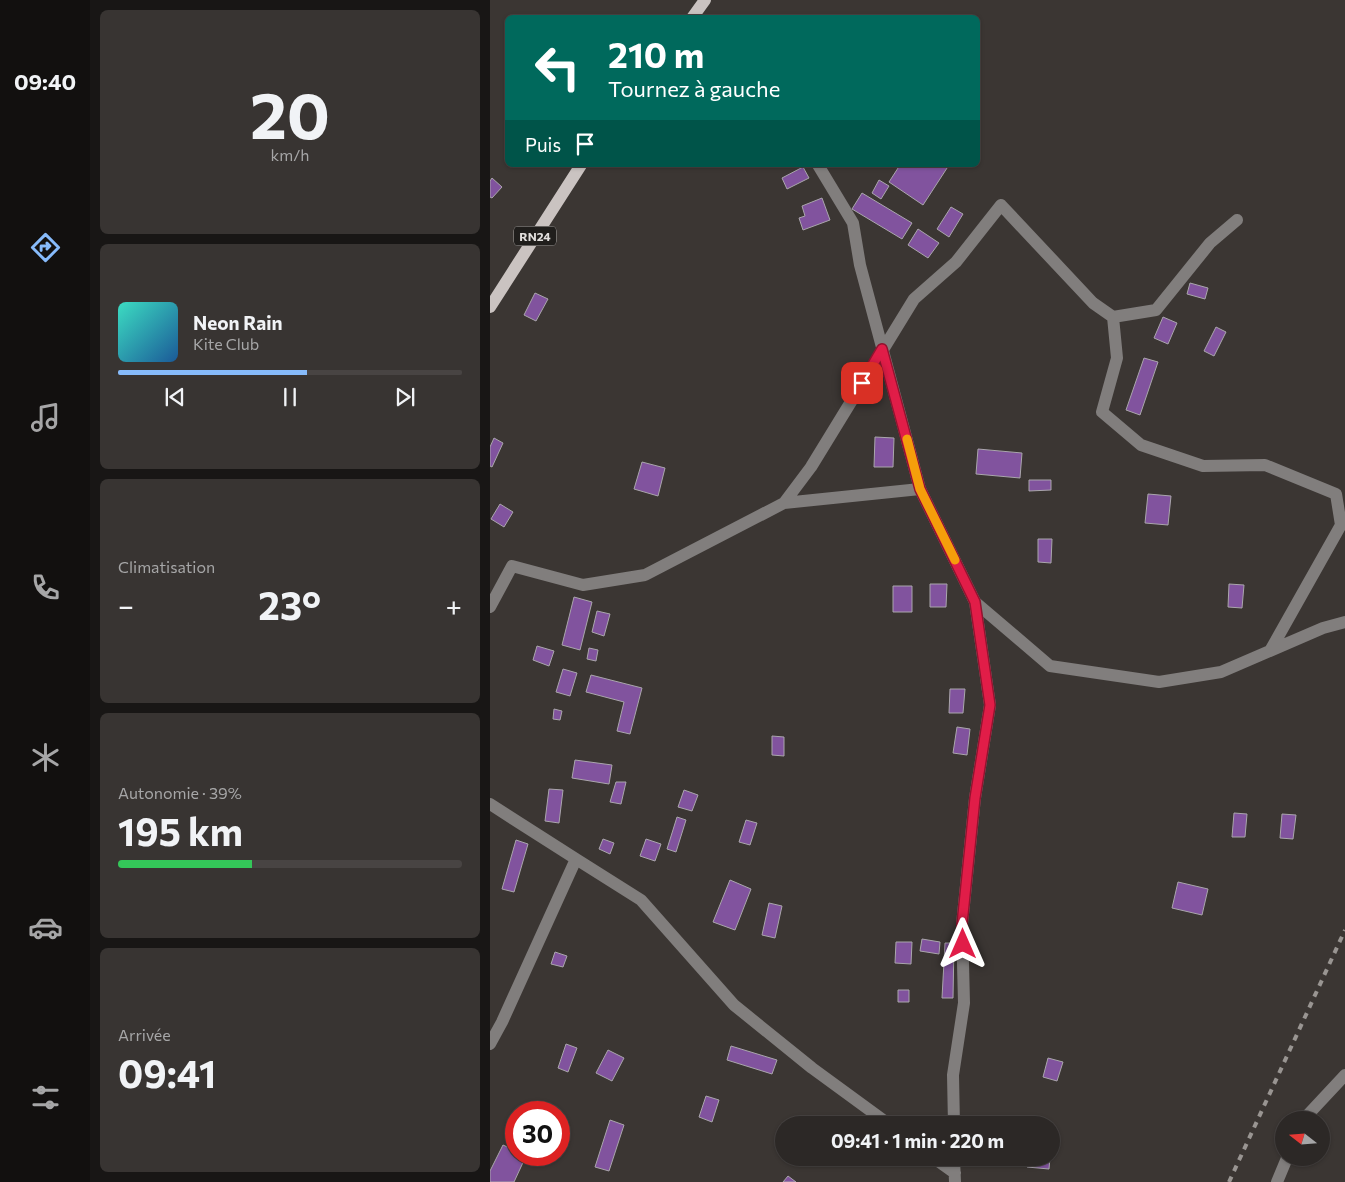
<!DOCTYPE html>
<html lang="fr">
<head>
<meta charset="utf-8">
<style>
  body { margin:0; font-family:Commissioner,sans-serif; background:#383432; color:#f1f3f6; height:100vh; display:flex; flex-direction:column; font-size:19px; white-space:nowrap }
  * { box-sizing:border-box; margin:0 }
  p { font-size:16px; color:#a6a6a7 }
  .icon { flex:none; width:28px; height:28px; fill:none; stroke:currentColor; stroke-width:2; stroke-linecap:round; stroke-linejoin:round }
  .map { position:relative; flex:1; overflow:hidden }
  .side { display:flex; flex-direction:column; gap:10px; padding:10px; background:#181615; width:400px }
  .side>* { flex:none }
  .hud { position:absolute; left:15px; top:15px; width:475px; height:152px; border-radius:8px; box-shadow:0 1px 4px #0004,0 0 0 1px #484443; background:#00695c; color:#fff; overflow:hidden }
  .needle { width:32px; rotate:287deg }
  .fabs { position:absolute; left:785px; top:1111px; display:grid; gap:10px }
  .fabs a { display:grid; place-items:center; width:55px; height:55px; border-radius:50%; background:#2c2826; box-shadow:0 1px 4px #0004,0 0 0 1px #484443; font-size:25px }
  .speed { position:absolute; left:15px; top:1101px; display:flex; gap:10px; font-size:25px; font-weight:700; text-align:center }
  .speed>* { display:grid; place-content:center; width:65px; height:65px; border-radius:50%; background:#2c2826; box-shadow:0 1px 4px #0004,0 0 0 1px #484443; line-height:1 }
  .speed .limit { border:8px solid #d22; background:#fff; color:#111 }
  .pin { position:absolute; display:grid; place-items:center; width:42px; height:42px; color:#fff; margin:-21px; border-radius:10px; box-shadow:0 2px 8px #0006 }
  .me { position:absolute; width:55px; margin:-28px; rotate:0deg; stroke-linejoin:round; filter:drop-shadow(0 0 4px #0008) }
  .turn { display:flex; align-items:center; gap:18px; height:105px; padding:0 20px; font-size:22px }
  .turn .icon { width:65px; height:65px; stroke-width:2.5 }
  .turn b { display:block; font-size:35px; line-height:42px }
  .then { display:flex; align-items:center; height:48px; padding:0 20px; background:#0003; gap:10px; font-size:19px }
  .big { font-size:38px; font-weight:700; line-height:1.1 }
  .side .tile { flex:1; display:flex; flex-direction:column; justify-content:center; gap:8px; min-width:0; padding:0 18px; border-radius:8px; background:#383432 }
  .side .dial { align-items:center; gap:0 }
  .dial b { font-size:65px; line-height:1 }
  .song { display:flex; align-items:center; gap:15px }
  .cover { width:60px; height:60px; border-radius:8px; background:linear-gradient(135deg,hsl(170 70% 55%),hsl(210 70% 35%)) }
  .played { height:5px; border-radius:2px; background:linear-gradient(90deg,#87bbfb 55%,#484443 55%) }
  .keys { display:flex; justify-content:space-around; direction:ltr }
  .heat { display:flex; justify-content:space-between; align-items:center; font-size:28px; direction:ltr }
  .charge { height:8px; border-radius:4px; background:linear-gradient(90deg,#34c759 39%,#484443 0) }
  .trip { position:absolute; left:285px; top:1116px; width:285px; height:50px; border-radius:25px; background:#2c2826; box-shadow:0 1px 4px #0004,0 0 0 1px #484443; font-weight:700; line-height:50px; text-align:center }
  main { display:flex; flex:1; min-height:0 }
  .dock { display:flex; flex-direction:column; width:90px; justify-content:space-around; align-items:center; background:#12100f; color:#a6a6a7 }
  .dock .icon { width:35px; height:35px }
  .dock .active { color:#87bbfb }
  .dock b { font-size:22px; color:#f1f3f6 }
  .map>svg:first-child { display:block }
  .building { fill:#81539e; stroke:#aaa6ac }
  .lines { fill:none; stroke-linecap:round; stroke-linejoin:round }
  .minor { stroke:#817e7d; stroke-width:12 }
  .major { stroke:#cac3c1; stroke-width:12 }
  .rail { stroke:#999592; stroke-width:4; stroke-dasharray:6 6; stroke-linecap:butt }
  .route-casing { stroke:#92132f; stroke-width:12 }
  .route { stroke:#e11d48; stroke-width:9 }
  .slow { stroke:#f59e0b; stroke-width:9 }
  .labels { text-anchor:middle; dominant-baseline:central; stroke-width:5; stroke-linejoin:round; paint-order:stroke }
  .shield { fill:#201e1c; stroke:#a8a5a3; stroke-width:1 }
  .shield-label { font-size:12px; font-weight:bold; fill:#e2dfdd }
</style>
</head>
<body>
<main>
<nav class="dock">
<b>09:40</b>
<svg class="icon active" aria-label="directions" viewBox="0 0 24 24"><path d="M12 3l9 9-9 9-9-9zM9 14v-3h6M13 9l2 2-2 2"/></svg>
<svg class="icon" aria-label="music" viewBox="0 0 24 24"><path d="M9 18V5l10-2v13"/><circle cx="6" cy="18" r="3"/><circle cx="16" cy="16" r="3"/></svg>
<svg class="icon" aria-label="phone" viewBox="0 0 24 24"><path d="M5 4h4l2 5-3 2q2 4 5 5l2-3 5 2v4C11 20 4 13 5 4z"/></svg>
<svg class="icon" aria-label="climate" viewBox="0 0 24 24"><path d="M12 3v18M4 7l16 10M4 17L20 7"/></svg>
<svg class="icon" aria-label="car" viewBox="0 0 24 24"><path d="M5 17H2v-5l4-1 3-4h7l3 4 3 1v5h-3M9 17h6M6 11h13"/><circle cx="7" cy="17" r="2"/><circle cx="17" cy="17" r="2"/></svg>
<svg class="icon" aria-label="filters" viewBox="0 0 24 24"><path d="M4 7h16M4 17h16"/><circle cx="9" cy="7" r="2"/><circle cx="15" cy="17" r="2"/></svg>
</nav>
<section class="side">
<div class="tile dial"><b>20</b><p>km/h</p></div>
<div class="tile">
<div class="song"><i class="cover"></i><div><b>Neon Rain</b><p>Kite Club</p></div></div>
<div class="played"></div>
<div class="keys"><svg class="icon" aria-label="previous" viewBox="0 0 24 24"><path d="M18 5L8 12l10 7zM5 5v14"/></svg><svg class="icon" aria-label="pause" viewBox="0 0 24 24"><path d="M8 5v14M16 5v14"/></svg><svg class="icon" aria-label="next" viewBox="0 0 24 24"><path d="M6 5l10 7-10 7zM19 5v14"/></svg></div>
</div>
<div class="tile"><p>Climatisation</p>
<div class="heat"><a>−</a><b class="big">23°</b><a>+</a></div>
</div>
<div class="tile"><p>Autonomie · 39%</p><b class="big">195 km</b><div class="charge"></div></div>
<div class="tile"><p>Arrivée</p><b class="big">09:41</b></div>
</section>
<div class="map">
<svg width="855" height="1182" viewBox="0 0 855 1182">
  <rect width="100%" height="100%" fill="#3b3633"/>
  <path class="building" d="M410,165H459L433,205L399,182Z
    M313,167L319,178L297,189L292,178Z
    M2,178L12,187L2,198L0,197V181Z
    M389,180L399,186L391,199L382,193Z
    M372,193L422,223L412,239L362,209Z
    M332,198L340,220L313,230L309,218L315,216L312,206Z
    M461,207L473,214L459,237L447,229Z
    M428,229L449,243L438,258L418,245Z
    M700,283L718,288L715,299L697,294Z
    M45,293L58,299L46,321L34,315Z
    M673,317L687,323L678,344L664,338Z
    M726,327L736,332L724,356L714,351Z
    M654,358L668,362L650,415L636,410Z
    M385,437L404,438L403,467H384Z
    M4,438L13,443L2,467L0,466V447Z
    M488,449L532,453L530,478L486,474Z
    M152,462L175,468L168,496L144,489Z
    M539,480H561V490L539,491Z
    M658,494L681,496L678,525L655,523Z
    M10,504L23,512L14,527L1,519Z
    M548,539H562L561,563L548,562Z
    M440,584H457L456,607H440Z
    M739,584L754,585L752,608L738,607Z
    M403,586H422V612H403Z
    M84,597L102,602L90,650L72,645Z
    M107,611L120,614L114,636L102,632Z
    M47,646L64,651L59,666L43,660Z
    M99,648L108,650L106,661L97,659Z
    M73,669L87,673L80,696L66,692Z
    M101,675L152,688L140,734L127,731L134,702L96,692Z
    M460,689H475L473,713H459Z
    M64,709L72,711L70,720L63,719Z
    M467,727L480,729L477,755L463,753Z
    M282,736L294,737V756L282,755Z
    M85,760L122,765L119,784L82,778Z
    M126,782H136L131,804L120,802Z
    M59,789L73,790L69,823L55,821Z
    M194,790L208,795L202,811L188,807Z
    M744,813L757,814L755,837H742Z
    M792,814L806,815L803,839L790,838Z
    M187,817L196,820L186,852L177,849Z
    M256,820L267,823L260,845L249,842Z
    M113,839L124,843L120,854L109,849Z
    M156,839L171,844L165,861L150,856Z
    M26,840L38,844L24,892L12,889Z
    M240,880L261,889L245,930L223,922Z
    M688,882L718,889L712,915L682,908Z
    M279,903L292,906L285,938L272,935Z
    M432,939L450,942L449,954L430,951Z
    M406,942H422L421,964L405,963Z
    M455,943H464L463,998H452Z
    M65,952L77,956L73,967L61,964Z
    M408,990H419V1002H408Z
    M76,1044L87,1048L78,1072L68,1068Z
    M241,1046L287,1060L282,1074L237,1060Z
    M118,1050L134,1058L122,1081L106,1073Z
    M558,1058L573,1062L567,1081L553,1077Z
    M216,1096L229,1100L222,1122L209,1117Z
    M120,1120L134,1125L119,1171L105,1167Z
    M13,1145L26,1151V1155L36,1156L24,1182H0V1171Z
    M538,1158H560L559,1169L537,1167Z
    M298,1176L306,1182H293Z"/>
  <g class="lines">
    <path class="minor" d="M328,165L363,223L370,265L430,489L485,602L500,705L485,798L472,924L474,1003L463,1075L464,1125
      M623,317L627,358L612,412L651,445L713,466L775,465L846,494L851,525L780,651
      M294,503L321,467L424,299L466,262L511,205L603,303L623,317L666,310L720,243L747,220
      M485,602L560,666L669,682L731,672L833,628L855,622
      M0,607L22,566L93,585L155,575L294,503L430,489
      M0,804L86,859
      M0,1044L12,1022L86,859L151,900L244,1005L322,1068L400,1125
      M813,1120L855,1075
      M444,1158L465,1173
      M464,1158L465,1182
      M787,1182L797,1158"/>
    <path class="major" d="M202,18L215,0
      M0,307L91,165"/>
    <path class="rail" d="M739,1182L855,930"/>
  </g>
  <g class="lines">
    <defs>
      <path id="route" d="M372,383L392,349L430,489L485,602L500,705L485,798L472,924L473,944"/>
    </defs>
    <use href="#route" class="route-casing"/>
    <use href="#route" class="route"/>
    <path class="slow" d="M417,439L430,489L465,560"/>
  </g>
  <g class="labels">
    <rect class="shield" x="24" y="226.5" width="42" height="19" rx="4"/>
    <g class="shield-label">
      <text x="45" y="236">RN24</text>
    </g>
  </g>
</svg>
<div class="fabs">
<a><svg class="needle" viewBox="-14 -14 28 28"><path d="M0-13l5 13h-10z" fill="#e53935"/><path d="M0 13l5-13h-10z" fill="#a6a6a7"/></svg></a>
</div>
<div class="speed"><div class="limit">30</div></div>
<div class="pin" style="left:372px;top:383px;background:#d93025"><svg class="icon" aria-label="arrive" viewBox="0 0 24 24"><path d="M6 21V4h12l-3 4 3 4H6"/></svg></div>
<svg class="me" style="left:473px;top:944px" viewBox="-20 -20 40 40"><path d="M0-17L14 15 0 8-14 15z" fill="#e11d48" stroke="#fff" stroke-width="4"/></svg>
<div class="trip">09:41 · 1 min · 220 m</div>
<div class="hud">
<div class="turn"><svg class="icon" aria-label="left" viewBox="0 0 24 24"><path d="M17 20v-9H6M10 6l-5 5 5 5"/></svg><div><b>210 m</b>Tournez à gauche</div></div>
<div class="then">Puis<svg class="icon" aria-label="arrive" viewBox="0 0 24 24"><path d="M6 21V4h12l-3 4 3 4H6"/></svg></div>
</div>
</div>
</main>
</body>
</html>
